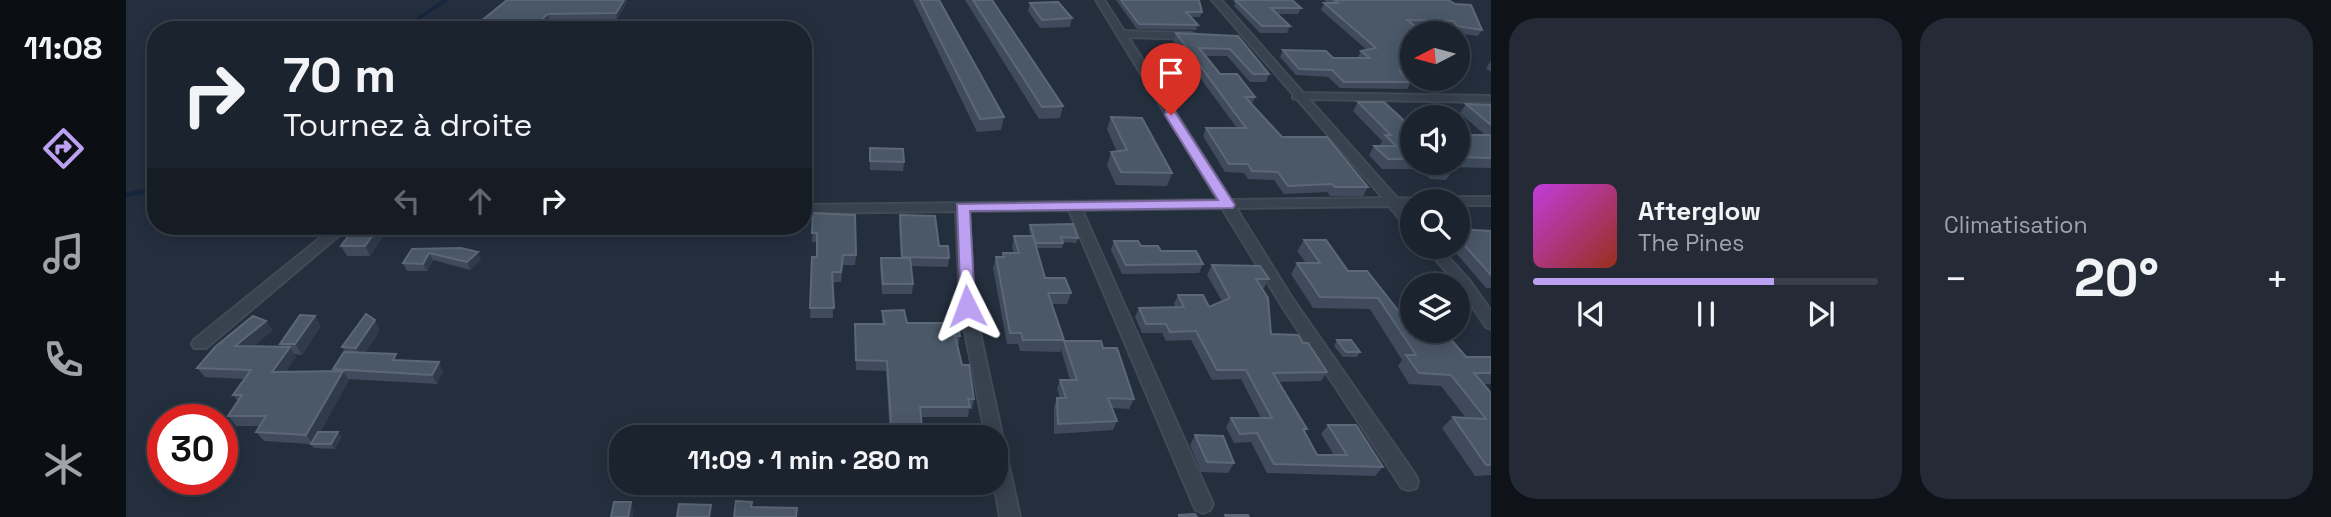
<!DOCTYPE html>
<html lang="fr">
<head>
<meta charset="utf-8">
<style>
  body { margin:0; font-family:"Space Grotesk",sans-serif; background:#242b36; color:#f1f3f6; height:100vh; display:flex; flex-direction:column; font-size:26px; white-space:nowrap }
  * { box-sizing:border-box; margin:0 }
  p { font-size:23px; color:#a0a4aa }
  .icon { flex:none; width:38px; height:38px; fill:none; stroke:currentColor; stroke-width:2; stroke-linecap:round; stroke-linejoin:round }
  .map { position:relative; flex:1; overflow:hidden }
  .side { display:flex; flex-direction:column; gap:18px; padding:18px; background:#0f1319; width:840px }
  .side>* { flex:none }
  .top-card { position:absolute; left:21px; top:21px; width:665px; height:214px; border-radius:28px; box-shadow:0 4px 18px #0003,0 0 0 2px #39404a; background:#1b232e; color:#f1f3f6; overflow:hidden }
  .needle { width:46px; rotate:264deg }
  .fabs { position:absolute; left:1274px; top:21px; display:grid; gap:14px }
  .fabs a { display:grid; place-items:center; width:70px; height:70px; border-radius:50%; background:#1b232e; box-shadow:0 4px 18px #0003,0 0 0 2px #39404a; font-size:35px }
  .speed { position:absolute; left:21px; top:404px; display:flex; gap:14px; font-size:35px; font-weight:700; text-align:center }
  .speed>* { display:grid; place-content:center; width:91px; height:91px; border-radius:50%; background:#1b232e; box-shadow:0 4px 18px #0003,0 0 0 2px #39404a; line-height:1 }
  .speed .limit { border:10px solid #d22; background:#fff; color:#111 }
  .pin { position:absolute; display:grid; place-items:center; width:60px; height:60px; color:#fff; margin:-72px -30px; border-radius:50% 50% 50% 0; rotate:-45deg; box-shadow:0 0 7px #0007 }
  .pin .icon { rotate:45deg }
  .me { position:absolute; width:77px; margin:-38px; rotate:357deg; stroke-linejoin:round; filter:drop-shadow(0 0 5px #0008) }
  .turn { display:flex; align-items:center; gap:24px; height:147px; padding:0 21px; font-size:32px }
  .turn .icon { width:91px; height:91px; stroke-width:2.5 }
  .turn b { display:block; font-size:49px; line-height:60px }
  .lanes { display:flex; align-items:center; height:66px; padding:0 21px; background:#0003; justify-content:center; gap:35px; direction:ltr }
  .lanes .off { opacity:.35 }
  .big { font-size:52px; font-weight:800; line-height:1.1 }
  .side .tile { flex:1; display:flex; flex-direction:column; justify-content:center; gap:10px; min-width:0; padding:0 24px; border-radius:28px; background:#242b36 }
  .song { display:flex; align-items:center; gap:21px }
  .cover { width:84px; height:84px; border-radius:10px; background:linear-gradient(135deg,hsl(290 70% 55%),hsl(10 70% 35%)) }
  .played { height:7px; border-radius:4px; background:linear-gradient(90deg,#bca0f2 70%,#39404a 70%) }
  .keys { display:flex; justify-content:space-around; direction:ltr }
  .heat { display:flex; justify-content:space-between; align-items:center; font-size:38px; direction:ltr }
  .side .tiles { flex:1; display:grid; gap:18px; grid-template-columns:repeat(2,1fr) }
  .trip { position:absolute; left:483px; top:425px; width:399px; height:70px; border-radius:28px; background:#1b232e; box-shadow:0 4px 18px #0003,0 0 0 2px #39404a; font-weight:800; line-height:70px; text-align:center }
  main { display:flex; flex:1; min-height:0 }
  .tabs { display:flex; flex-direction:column; width:126px; justify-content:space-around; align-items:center; background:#0b0e12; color:#a0a4aa }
  .tabs .icon { width:49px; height:49px }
  .tabs .current { color:#bca0f2 }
  .tabs b { font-size:32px; color:#f1f3f6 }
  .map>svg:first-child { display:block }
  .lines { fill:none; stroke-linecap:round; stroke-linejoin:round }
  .stream-far1 { stroke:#17263c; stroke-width:3.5 }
  .stream { stroke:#17263c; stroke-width:4.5 }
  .minor-casing { stroke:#414a57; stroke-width:4 }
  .minor { fill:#38414e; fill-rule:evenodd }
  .wall { fill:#3f4b5c }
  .shaded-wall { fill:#2f3b4b }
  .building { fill:#4b5868; stroke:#5c6777; stroke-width:2 }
  .route { fill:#bca0f2; stroke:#7a689d; stroke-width:2 }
</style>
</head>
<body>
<main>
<nav class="tabs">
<b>11:08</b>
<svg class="icon current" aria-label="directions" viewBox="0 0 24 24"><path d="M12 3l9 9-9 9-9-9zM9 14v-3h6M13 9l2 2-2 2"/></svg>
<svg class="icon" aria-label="music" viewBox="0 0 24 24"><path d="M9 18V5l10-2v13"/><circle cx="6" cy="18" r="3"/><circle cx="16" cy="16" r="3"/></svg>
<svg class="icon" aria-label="phone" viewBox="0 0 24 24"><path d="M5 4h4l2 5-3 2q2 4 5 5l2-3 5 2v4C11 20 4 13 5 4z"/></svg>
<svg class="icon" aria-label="climate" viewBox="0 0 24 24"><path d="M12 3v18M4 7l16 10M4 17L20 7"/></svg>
</nav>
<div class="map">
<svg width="1365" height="517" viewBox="0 0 1365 517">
  <rect width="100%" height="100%" fill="#242f3e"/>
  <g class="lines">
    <path class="stream-far1" d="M275,30L320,0"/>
    <path class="stream" d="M0,195L30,189"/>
    <defs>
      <path id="minor" d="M970,0H978L998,31L1066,33L1071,36L1066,39L1002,37L1105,200L1257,198L1171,99L1167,98V94L1086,0H1095L1177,93L1365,96V102L1183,99L1271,198L1291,199L1292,201H1286V206H1277L1286,216V228L1281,227L1263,206L1110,208L1168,301L1290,476L1292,482L1290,488L1283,490L1276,488L1158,309L1096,208L956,210L1087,504L1084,510L1077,513L1070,510L1067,504L943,210L843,211L848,306L894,517H874L868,483L870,438H860L834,306L830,211L677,213V205L1092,200Z
        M1310,197H1365V205H1332V201H1304Z
        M209,226H224L80,348H68L66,344L68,340Z
        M1299,247H1313L1343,280L1365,311V329L1360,327L1332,285Z"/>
    </defs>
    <use href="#minor" class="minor-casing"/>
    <use href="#minor" class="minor"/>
  </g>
  <path class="wall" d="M381,0H501V2L491,19L424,20L412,30H344Z
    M787,0H813L878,117L875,130L851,132Z
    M839,0H866L937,106L934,118L913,119Z
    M990,0H1073L1076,12L1074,17H1064L1072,25L1070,30L1011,29Z
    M1107,0H1166L1175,8L1172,14H1151L1164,26L1161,33H1134L1108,6L1109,3Z
    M1198,0H1322L1356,30L1352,36L1327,33L1324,27H1290L1293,29L1291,32L1286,33V78H1281L1285,82L1281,89L1214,88L1202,77L1170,75L1154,57L1157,50L1207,58H1233L1232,57L1235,51L1241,50L1195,10L1198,3H1202Z
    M904,3L946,18L944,27L914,28L902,11Z
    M1050,33L1112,36L1143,74L1140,82H1124L1101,56H1079L1094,74L1129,97L1126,104L1156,137L1242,187L1237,196H1204L1201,192L1158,194L1148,180L1122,179L1118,173L1099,172L1077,136L1080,128H1111L1047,41Z
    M1365,61V72L1360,68Z
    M1232,102L1286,128V163H1332V135H1359L1334,113L1340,104L1365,105V168L1324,167L1327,170L1320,180L1304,179L1294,169H1256L1243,155L1248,146H1254V145L1256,141L1227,111Z
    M985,117L1046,173L1041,186L990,185L981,165L985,152H991L981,129Z
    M744,148L778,162L777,171L744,170Z
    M687,213L730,255L729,265H717L715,282H706L707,318H684L686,257H690V242H686Z
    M774,215L813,246L823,258L822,267L785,266L787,284L786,294H756L754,268L755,258H775L773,225Z
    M904,225L952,238L950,243L937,242L936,248H911L919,278L945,293L941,304H926L938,340L934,352L894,351L892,344H881L867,268L870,257H876L877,253H888L886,247L888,236H905L903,230Z
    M258,226H284L280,232H261Z
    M1332,229L1365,231V288H1360L1325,247H1332Z
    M257,236L244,256H221L215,246Z
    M1178,240L1222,271L1293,336L1340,357H1365V384H1357L1365,393V475L1349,476L1316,428L1327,417L1340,418L1315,386L1283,384L1272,366L1276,360L1244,309L1187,308L1165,274L1171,263H1180L1171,251Z
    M988,241L1035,251L1077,264L1073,273L996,274L985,250Z
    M286,249L355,259L344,270L307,260L301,271H281L277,263Z
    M1086,265L1143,279L1138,288H1136L1145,334L1177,343L1201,372L1195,381L1153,382L1181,429L1178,432L1191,455H1208L1195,434L1202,425L1257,467L1249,476L1141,473L1125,442L1108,443L1100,427L1105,418H1135L1115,379L1086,380L1065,340L1040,341L1036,333H1016L1009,317L1013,308L1049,307L1048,304L1052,295L1083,307L1096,301L1081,275Z
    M756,311L781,323L834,336L832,346L836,365L848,399L846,409H843L842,417H795L797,438H764L760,371L730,370L729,324H756Z
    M195,326L176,355L168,354L170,357L159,372L208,371L207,369L219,352L216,347L254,330L239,353L317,371L311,384L222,379L223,380L194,432H212L215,437L209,449L188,448L185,444L138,441L130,432L134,426H110L102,416L112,401L107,395L119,379L79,377L71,368L147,330L127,346L156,347L154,344Z
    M1211,340L1234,352L1231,357H1217L1208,346Z
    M938,341L977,348L1008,399L1003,409L986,408L991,421L987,430L928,434V407L931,398H934L931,389L934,380H944L935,350Z
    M1069,435L1108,463L1102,473L1075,472L1064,445Z"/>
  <path class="shaded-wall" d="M498,0H501V2L491,19L490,13Z
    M422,14L424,20L412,30H406L405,28Z
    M253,226L257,236L244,256L239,246Z
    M277,226H284L280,232Z
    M352,252L355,259L344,270L341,262Z
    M303,253L307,260L301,271L297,264Z
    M189,316L195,326L176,355L169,344Z
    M249,320L254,330L236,358L230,348Z
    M140,321L147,330L117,356L109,346Z
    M164,347L170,357L153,382L146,372Z
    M313,362L317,371L311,384L306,375Z
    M217,371L223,380L187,444L180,435Z
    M212,432L215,437L209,449L205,444Z
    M505,502L507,512V517H502Z"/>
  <path class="building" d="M381,0H498L490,13L422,14L405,28L376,26L371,30H344Z
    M794,0H813L878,117L854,119Z
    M847,0H866L937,106L916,107Z
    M995,0H1073L1076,12H1060L1072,25L1013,24Z
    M1113,0H1166L1175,8H1145L1164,26H1136L1110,1Z
    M1208,0H1322L1329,4L1345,5L1356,30L1331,26L1328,21L1281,20L1293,29H1287L1293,33H1286V71H1273L1285,82H1218L1206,70L1173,69L1157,50L1200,51L1207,58H1244L1235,51L1250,48L1198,3H1212Z
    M932,2L946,18L916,20L904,3Z
    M301,27L318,30H296Z
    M1050,33L1112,36L1143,74H1127L1104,49L1073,48L1094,74H1111L1129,97H1119L1156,137H1201L1242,187H1209L1206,184L1162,186L1152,172L1126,171L1122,164H1103L1080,128H1120Z
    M1232,102H1258L1286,128V159H1262L1248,146H1270L1259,135H1265Z
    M1340,104L1365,105V125Z
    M985,117L1016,118L1046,173L995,172L985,152L1001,150Z
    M1332,135H1365V158L1332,157Z
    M744,148L777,149L778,162L744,161Z
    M1304,163H1320L1327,170H1311Z
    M687,213L729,215L730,255H717L715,272H706L708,308H684L686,257H691V233H686Z
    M774,215L809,216L813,246H822L823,258L776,257Z
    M947,224L952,238L935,237L937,243H910L904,225Z
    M230,226H253L239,246H215Z
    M1332,229L1365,231V275L1332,238Z
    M888,236H907L919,278H939L945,293H922L938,340H897L895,333H884L870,257H878L877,253H893Z
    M1178,240H1200L1222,271H1241L1286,328V331H1289L1293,336L1323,337L1340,357H1365V373H1348L1365,393V465H1360L1327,417L1360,419L1325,375L1293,373L1280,355H1290L1252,298L1194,297L1171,263H1194Z
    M988,241H1012L1015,246H1032L1035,251H1070L1077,264L1000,265Z
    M335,248L352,252L341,262L303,253L297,264L277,263L286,249Z
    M755,258H784L787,284H757Z
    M1086,265L1134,266L1143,279H1130L1142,298L1145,334L1172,335L1177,343H1182L1201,372L1147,373L1181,429H1177L1191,455H1221L1202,425H1230L1257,467L1148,464L1131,433L1114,434L1105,418H1146L1120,370H1091L1070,331L1044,332L1040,324H1020L1013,308L1058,307L1052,295H1077L1083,307L1104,298Z
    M778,310L781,323H832L834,336H829L836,365H843L848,399H842L844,407H794L797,438H766L761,361L730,360L729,324H759L756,311Z
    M240,314L249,320L230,348L216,347Z
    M174,315L189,316L169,344H154Z
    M127,316L140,321L109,346L164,347L146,372L217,371L180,435L130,432L140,416H102L116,395H107L125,370L71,368L89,347Z
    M1211,340H1225L1234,352H1220Z
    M938,341H975L977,348H991L1008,399L982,398L991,421L932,424L931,398H940L934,380H951Z
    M218,352L270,354L267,360L313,362L306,375L207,369Z
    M849,430L851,438H832L830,431Z
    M192,432H212L205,444H185Z
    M1069,435L1097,436L1108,463L1081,462Z
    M610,501L626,502L625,507L671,508L670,517H608Z
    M488,502H505L502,517H485Z
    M553,504L585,505L583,517H551Z
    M1069,514L1071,517H1053V515Z
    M1099,515H1122L1123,517H1100Z"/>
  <path class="route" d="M1040,112H1049L1109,205L1107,208L844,211L849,306L841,312L835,310L831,204L1092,200L1039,115Z"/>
</svg>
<div class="fabs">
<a><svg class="needle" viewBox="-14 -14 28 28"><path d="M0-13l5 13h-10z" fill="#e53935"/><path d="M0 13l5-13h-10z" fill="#a0a4aa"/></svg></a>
<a><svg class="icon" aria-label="sound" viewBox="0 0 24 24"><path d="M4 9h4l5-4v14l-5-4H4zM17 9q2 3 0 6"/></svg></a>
<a><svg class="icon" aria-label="search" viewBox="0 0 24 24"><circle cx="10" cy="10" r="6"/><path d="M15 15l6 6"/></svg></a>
<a><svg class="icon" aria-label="layers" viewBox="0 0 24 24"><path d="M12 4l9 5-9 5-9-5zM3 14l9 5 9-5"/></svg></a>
</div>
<div class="speed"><div class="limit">30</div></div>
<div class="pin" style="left:1045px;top:115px;background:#d93025"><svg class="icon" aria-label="arrive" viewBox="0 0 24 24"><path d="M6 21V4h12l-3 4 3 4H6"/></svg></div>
<svg class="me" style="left:841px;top:306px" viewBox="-20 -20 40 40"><path d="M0-17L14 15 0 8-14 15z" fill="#bca0f2" stroke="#fff" stroke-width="4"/></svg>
<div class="trip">11:09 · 1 min · 280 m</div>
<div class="top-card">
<div class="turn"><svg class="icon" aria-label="right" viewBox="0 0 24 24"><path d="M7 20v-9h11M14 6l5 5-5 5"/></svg><div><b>70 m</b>Tournez à droite</div></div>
<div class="lanes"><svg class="icon off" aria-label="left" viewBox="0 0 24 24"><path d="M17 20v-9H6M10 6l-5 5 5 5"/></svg><svg class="icon off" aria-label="ahead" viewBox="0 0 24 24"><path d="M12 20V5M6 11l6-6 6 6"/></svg><svg class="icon" aria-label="right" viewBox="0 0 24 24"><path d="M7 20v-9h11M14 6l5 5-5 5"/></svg></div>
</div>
</div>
<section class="side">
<div class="tiles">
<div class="tile">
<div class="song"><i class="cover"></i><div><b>Afterglow</b><p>The Pines</p></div></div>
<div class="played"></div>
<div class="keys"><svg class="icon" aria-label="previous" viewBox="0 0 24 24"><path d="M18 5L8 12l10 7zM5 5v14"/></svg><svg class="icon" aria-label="pause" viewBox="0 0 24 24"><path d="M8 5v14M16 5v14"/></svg><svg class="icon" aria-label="next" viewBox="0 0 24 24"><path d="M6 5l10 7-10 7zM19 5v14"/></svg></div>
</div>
<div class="tile"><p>Climatisation</p>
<div class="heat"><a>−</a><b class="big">20°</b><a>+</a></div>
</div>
</div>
</section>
</main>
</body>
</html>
